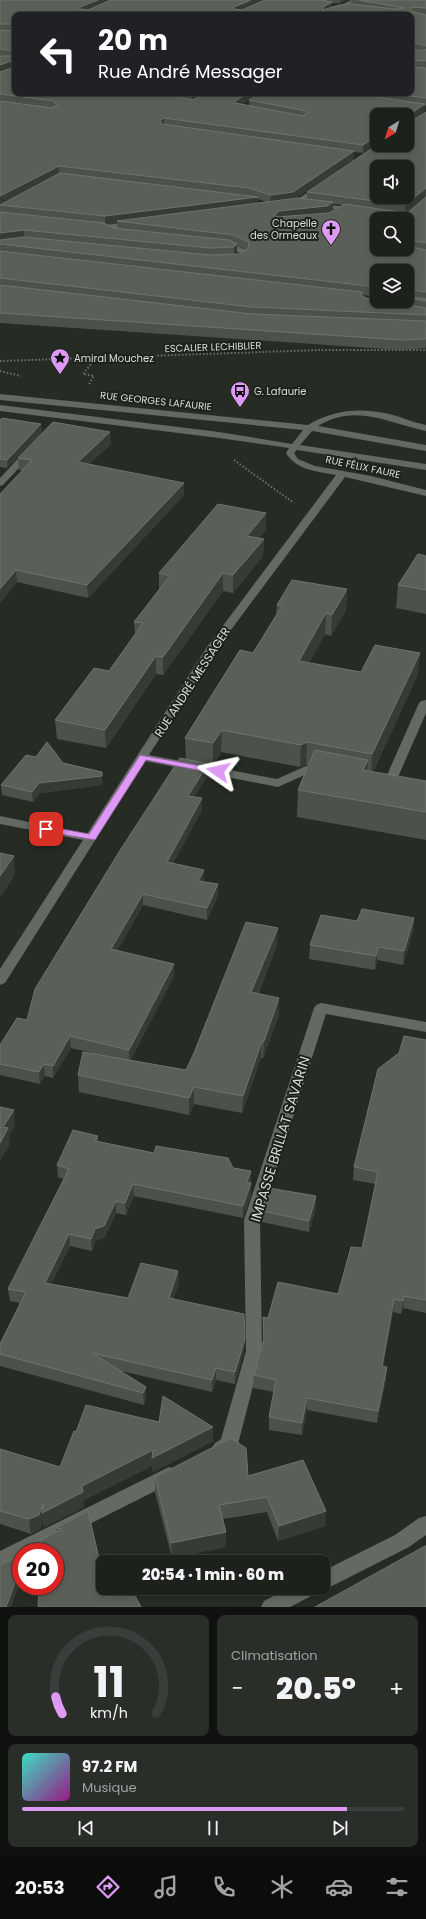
<!DOCTYPE html>
<html lang="fr">
<head>
<meta charset="utf-8">
<style>
  body { margin:0; font-family:Poppins,sans-serif; background:#292e28; color:#f1f3f6; height:100vh; display:flex; flex-direction:column; font-size:15px; white-space:nowrap }
  * { box-sizing:border-box; margin:0 }
  p { font-size:13px; color:#a0a3a3 }
  .icon { flex:none; width:22px; height:22px; fill:none; stroke:currentColor; stroke-width:2; stroke-linecap:round; stroke-linejoin:round }
  .map { position:relative; height:1607px; overflow:hidden }
  .sheet { display:flex; flex-direction:column; gap:8px; padding:8px; background:#0f120f; flex:1 }
  .sheet>* { flex:none }
  .hud { position:absolute; left:12px; top:12px; width:402px; height:84px; border-radius:8px; box-shadow:0 2px 6px #0003,0 0 0 1px #3a3e3a; background:#202124; color:#fff; overflow:hidden }
  .needle { width:26px; rotate:218deg }
  .fabs { position:absolute; left:370px; top:108px; display:grid; gap:8px }
  .fabs a { display:grid; place-items:center; width:44px; height:44px; border-radius:8px; background:#1c211b; box-shadow:0 2px 6px #0003,0 0 0 1px #3a3e3a; font-size:20px }
  .speed { position:absolute; left:12px; top:1543px; display:flex; gap:8px; font-size:20px; font-weight:700; text-align:center }
  .speed>* { display:grid; place-content:center; width:52px; height:52px; border-radius:50%; background:#1c211b; box-shadow:0 2px 6px #0003,0 0 0 1px #3a3e3a; line-height:1 }
  .speed .limit { border:6px solid #d22; background:#fff; color:#111 }
  .pin { position:absolute; display:grid; place-items:center; width:34px; height:34px; color:#fff; margin:-17px; border-radius:8px; box-shadow:0 2px 6px #0006 }
  .me { position:absolute; width:44px; margin:-22px; rotate:281deg; stroke-linejoin:round; filter:drop-shadow(0 0 3px #0008) }
  .turn { display:flex; align-items:center; gap:14px; height:84px; padding:0 20px; font-size:18px }
  .turn .icon { width:52px; height:52px; stroke-width:2.5 }
  .turn b { display:block; font-size:28px; line-height:34px }
  .big { font-size:30px; font-weight:800; line-height:1.1 }
  .sheet .widget { flex:1; display:flex; flex-direction:column; justify-content:center; gap:6px; min-width:0; padding:0 14px; border-radius:8px; background:#292e28 }
  .sheet .dial { align-items:center; gap:0 }
  .dial svg { height:104px; overflow:visible; fill:none; stroke:#3a3e3a; stroke-width:7; stroke-linecap:round; text-anchor:middle }
  .dial text { fill:#f1f3f6; stroke:none }
  .song { display:flex; align-items:center; gap:12px }
  .cover { width:48px; height:48px; border-radius:6px; background:linear-gradient(135deg,hsl(170 70% 55%),hsl(310 70% 35%)) }
  .played { height:4px; border-radius:2px; background:linear-gradient(90deg,#dd99f3 85%,#3a3e3a 85%) }
  .keys { display:flex; justify-content:space-around; direction:ltr }
  .heat { display:flex; justify-content:space-between; align-items:center; font-size:22px; direction:ltr }
  .sheet .tiles { flex:1; display:grid; gap:8px; grid-template-columns:1fr 1fr }
  .widget:last-child { grid-column:span 2 }
  .trip { position:absolute; left:96px; top:1555px; width:234px; height:40px; border-radius:8px; background:#1c211b; box-shadow:0 2px 6px #0003,0 0 0 1px #3a3e3a; font-weight:800; line-height:40px; text-align:center }
  .dock { display:flex; height:64px; justify-content:space-around; align-items:center; background:#0b0d0b; color:#a0a3a3 }
  .dock .icon { width:28px; height:28px }
  .dock .selected { color:#dd99f3 }
  .dock b { font-size:18px; color:#f1f3f6 }
  .map>svg:first-child { display:block }
  .lines { fill:none; stroke-linecap:round; stroke-linejoin:round }
  .path { stroke:#6b7069; stroke-width:2; stroke-dasharray:1.5 2; stroke-linecap:butt }
  .minor { fill:#646a62; fill-rule:evenodd }
  .wall { fill:#4b5249; fill-rule:evenodd }
  .shaded-wall { fill:#363c34 }
  .building { fill:#5a6058; stroke:#6e746c; fill-rule:evenodd }
  .route { fill:#dd99f3; stroke:#90639e }
  .labels { text-anchor:middle; dominant-baseline:central; stroke-width:4; stroke-linejoin:round; paint-order:stroke }
  .far-poi-label { font-size:10px; fill:#d9ddd8; stroke:#1d221b; text-anchor:start }
  .far-street-label { font-size:10px; fill:#d9ddd8; stroke:#1d221b }
  .street-label { font-size:12px; fill:#d9ddd8; stroke:#1d221b }
  .near-street-label { font-size:14px; fill:#d9ddd8; stroke:#1d221b }
</style>
</head>
<body>
<div class="map">
<svg width="426" height="1607" viewBox="0 0 426 1607">
  <rect width="100%" height="100%" fill="#262c24"/>
  <g class="lines">
    <path class="path" d="M0,361L320,350H426
      M0,371L21,376
      M89,384L94,376L83,374L96,358
      M234,460L294,503"/>
    <path class="minor" d="M351,0H357L329,15H323Z
      M321,184L324,186L323,187C314,194 297,212 286,204L293,202Z
      M316,203L353,208L356,210L353,212L314,206L313,205Z
      M134,222L136,223V225L105,230L93,227C95,225 127,223 134,222Z
      M222,243L233,245L247,250L246,258L238,263H232V259L239,257L240,253L229,248L220,246V244Z
      M0,394L308,425C334,409 363,407 393,415C404,418 415,423 426,425V431C388,423 356,403 318,426L426,445V451L312,431L300,445L426,464V470L297,450L294,453L298,459L315,466L371,476L426,490V496L345,477L216,650L149,755L277,779L306,766L326,771L328,773L326,775L322,777L307,774L278,787L145,761L5,983L0,985V969L83,840L0,824V816L87,834L207,647L336,475C317,471 297,471 286,453L289,448L219,438L0,411V405L219,432L292,444L303,430L0,400Z
      M29,449L32,450V454L3,485L0,486V478L26,450Z
      M426,700V713L395,784L393,787H385L383,784L419,703L421,701Z
      M321,1003L426,1022V1032L326,1014L260,1220L262,1351L238,1444L235,1449L221,1456L215,1453L212,1448L215,1443L221,1439L246,1351L244,1220L314,1008L316,1005Z
      M169,1467L175,1469L178,1475L175,1481L34,1552H21V1559L0,1569V1551Z
      M426,1516V1535L409,1547L330,1587L323,1590L318,1588H323V1571L395,1535L419,1518Z
      M289,1588H317L315,1594L290,1607H261L264,1601Z"/>
  </g>
  <path class="wall" d="M0,0H347L340,3H332L331,7L351,4V0H426V106H425L424,112L407,123L426,112V348L401,350L0,323ZM15,15L411,93H262L249,100V106L242,104L261,93H15ZM377,115L407,145L307,192V199L296,198L354,159V152L363,153ZM425,197H426L407,213L406,212ZM258,199L266,202L258,203ZM333,204L342,205L333,211ZM407,219V249H377ZM117,223L118,228H113L107,224ZM237,246L246,250L237,254ZM377,271H407V301H377L366,298L362,295L377,296Z
    M0,420L42,432L7,468L0,467Z
    M111,444L89,464L184,495L88,598L17,582L0,603L23,471L19,470L18,458Z
    M266,530L259,538L264,539L263,556L233,593L223,591L163,675L156,674L106,748L57,739L55,720L109,671L135,635L134,622L159,589V573Z
    M426,556V614L396,608L398,585Z
    M347,589L346,610L331,636L325,634L309,663L361,672L418,674L373,772L426,781V840L297,817L298,790L309,765H306L300,767L221,752L213,766L208,764V775L194,797L202,810L173,863L204,882L218,896L207,920L143,905L117,951L174,976L130,1061L186,1070L277,945L258,994L279,1015L263,1058H261L242,1113L194,1104L189,1115L79,1092L78,1075L109,1057L71,1048L53,1078L45,1076L40,1084L0,1075V1045L27,1020L186,759L185,738L253,653L276,615L277,605Z
    M63,763L102,772V785L40,793L33,802L2,795L1,785Z
    M414,918L413,932L403,965L377,960L375,970L309,959L310,945L357,921Z
    M426,1040V1313L403,1308L401,1314L393,1312L383,1366L386,1379L377,1423L307,1410L302,1435L269,1430V1417L274,1392L253,1388L254,1375L263,1341V1317L268,1318L338,1294L362,1248L376,1184L353,1180L354,1167Z
    M98,1136V1141L154,1153L251,1171V1195L243,1218L134,1196L126,1215L116,1213L104,1238L95,1241L92,1251L70,1246L51,1284L128,1298L179,1283L173,1299L244,1351L235,1384L216,1380L212,1392L121,1371L146,1387V1399L144,1405L0,1366V1344L20,1303L10,1301L8,1289L64,1179L58,1177L57,1165Z
    M316,1196V1207L309,1232L262,1222V1211Z
    M213,1441L153,1472L152,1466L84,1500V1507L44,1527L43,1521L40,1529L31,1534L0,1524V1449L60,1467Z
    M248,1476L325,1526L278,1541L267,1512L223,1519L226,1532L225,1547L172,1558L155,1492V1477Z
    M88,1511L108,1597L38,1607L57,1532L56,1528Z"/>
  <path class="shaded-wall" d="M98,0H115L80,14V7Z
    M251,0H267L234,15V7Z
    M340,0H347L340,3Z
    M332,2L331,9L322,14L323,7Z
    M14,60L15,68L0,73V65Z
    M192,93H207L192,100Z
    M249,93H261L235,109V101Z
    M425,104L424,112L407,123V116Z
    M164,118V126L160,128V120Z
    M377,136V144L363,153V145Z
    M354,151V159L292,201L270,203L271,195Z
    M59,166V175L0,205V196Z
    M426,188L425,197L405,213V205Z
    M258,197V206L117,221V223L105,224V216Z
    M333,202V211L327,215L279,220L275,215L279,211Z
    M24,230V239L0,242V233Z
    M237,244V253L234,257V247Z
    M41,424L42,432L7,468V460Z
    M110,432L111,444L78,474V462Z
    M184,483V495L88,598L87,585Z
    M266,513V530L247,553V536Z
    M264,539L263,556L233,593V575Z
    M16,570L17,582L0,603V589Z
    M223,573V591L163,675V657Z
    M347,589L346,610L331,636L332,615Z
    M326,613L325,634L298,683L299,661Z
    M420,653L418,674L371,776L372,754Z
    M156,656V674L106,748L105,730Z
    M222,730L221,752L213,766V743Z
    M307,742L306,765L300,767L301,745Z
    M368,760L366,786L363,770Z
    M208,764V775L188,807V796Z
    M102,772V785L40,793L33,802L32,792L39,783Z
    M202,798V810L167,874V862Z
    M14,856L15,875L0,898V876Z
    M204,870V882L198,892V881Z
    M218,884V896L207,920V908Z
    M143,894V905L111,961V949Z
    M414,918L413,932L403,965L404,951Z
    M278,928L277,945L251,1009V992Z
    M378,947L377,960L375,970L376,956Z
    M174,964V976L129,1062V1050Z
    M279,998V1015L263,1058L264,1041Z
    M70,1036L71,1048L53,1078V1066Z
    M262,1041L261,1058L242,1113L243,1096Z
    M44,1064L45,1076L40,1084L39,1072Z
    M194,1087V1104L189,1115V1098Z
    M14,1110L15,1126L9,1136L10,1144L0,1161V1143L3,1127Z
    M251,1171V1183L247,1182Z
    M251,1183V1195L243,1218V1206Z
    M133,1184L134,1196L126,1215L125,1203Z
    M316,1196V1207L309,1232V1221Z
    M116,1201V1213L104,1238L95,1241L92,1251L91,1239L95,1229Z
    M69,1234L70,1246L46,1295L45,1283Z
    M178,1271L179,1283L169,1310V1298Z
    M404,1296L403,1308L401,1314L403,1301Z
    M394,1299L393,1312L380,1378L382,1366Z
    M245,1339L244,1351L235,1384V1372Z
    M387,1367L386,1379L377,1423L378,1411Z
    M216,1368V1380L212,1392V1380Z
    M146,1387V1399L144,1405L143,1393Z
    M307,1398V1410L302,1435V1423Z
    M213,1427V1441L153,1472L152,1466L84,1500V1507L44,1527L43,1521L40,1529L31,1534L29,1519L43,1504L82,1486L153,1450Z
    M326,1511L325,1526L278,1541L279,1526Z
    M226,1532L225,1547L172,1558L171,1543Z
    M21,1567V1580L11,1607H6Z"/>
  <path class="building" d="M0,0H98L80,7V9L88,10L111,0H251L234,7V9L242,10L265,0H321L332,2L323,7V10L339,5L351,4L395,9L404,8L359,0H426V8L412,7L410,11L426,15V46L412,42L411,43V15H15V26V24H0Z
    M0,30L15,31V51L0,49Z
    M411,48V49L423,51L426,49V61L412,60L411,61Z
    M15,55V61L14,60L0,65V56H15Z
    M411,66V67L426,68V98L386,93H411Z
    M15,67V93H153L193,100L206,93H249L235,101V103L303,116L308,112L306,111L249,100L262,93H348L425,104L407,116V115H377V136L363,145L164,118L160,120L162,124L354,151L293,192L271,195L249,188L59,166L0,196V101L52,108L57,105L53,101L0,94V72Z
    M426,112V188L405,205L307,192L377,145H407V120V124ZM377,167H407V197H377Z
    M60,173L258,197L105,216L0,205Z
    M426,197V243L407,240V219H377V249H407V246L426,250V292L407,289V271H377V287L0,244V240L24,237L210,255L238,254L248,249L249,242L233,235L117,221L298,198L333,202L327,206L279,211L275,215L277,217L329,213L345,204L407,213Z
    M0,212L104,223L113,228L229,240L237,244L234,247L210,248L24,230L0,233Z
    M0,251L362,292L361,295L366,298L377,300V301H385L426,308V315L252,307L0,278Z
    M0,285L252,314L426,321V339L402,340L0,313Z
    M407,296L426,299V301L407,298Z
    M2,418L41,424L7,460L0,459V420Z
    M53,422L110,432L78,462L184,483L87,585L16,570L0,589V494L32,460L18,458Z
    M218,504L266,513L247,536L264,539L233,575L223,573L163,657L156,656L105,730L55,720L94,668L109,671L143,623L134,622L170,576L159,573Z
    M418,554L426,556V590L398,585Z
    M292,580L347,589L332,615L326,613L299,661L361,672L375,645L420,653L372,754L307,742L301,745L222,730L213,743L185,738L240,650L253,653L282,606L277,605Z
    M47,742L63,763L102,772V776L39,783L32,792L1,785L26,755L36,757Z
    M315,750L368,760L363,770L426,781V812L298,790Z
    M180,758L208,764L188,796L202,798L167,862L204,870L198,881L218,884L207,908L143,894L111,949L174,964L129,1050L70,1036L53,1066L44,1064L39,1072L0,1064V1045L17,1018L27,1020L35,989L119,852Z
    M0,853L14,856L0,876Z
    M362,909L414,918L404,951L378,947L376,956L310,945L321,915L357,921Z
    M246,922L278,928L251,992L279,998L264,1041H262L243,1096L194,1087L189,1098L78,1075L83,1052L186,1070L194,1053Z
    M404,1036L426,1040V1300L404,1296L403,1301L394,1299L382,1366L387,1367L378,1411L307,1398L302,1423L269,1417L276,1380L254,1375L264,1339L263,1317L268,1318L278,1282L338,1294L351,1247L362,1248L378,1172L354,1167L378,1069L399,1053Z
    M0,1107L14,1110L3,1127L8,1128L0,1143Z
    M73,1130L98,1136L95,1141L154,1153L156,1146L228,1158L233,1168L251,1171L247,1182L251,1183L243,1206L133,1184L125,1203L116,1201L104,1226L95,1229L91,1239L69,1234L45,1283L128,1298L141,1263L178,1271L169,1298L244,1314L245,1339L235,1372L216,1368L212,1380L92,1353L146,1387L143,1393L0,1354V1344L26,1292L8,1289L69,1169L57,1165Z
    M269,1188L316,1196L309,1221L262,1211Z
    M163,1396L213,1427L152,1458L153,1450L82,1486L83,1492L42,1513L43,1504L39,1515L29,1519L0,1511V1449L60,1467L74,1431L76,1432L86,1405L159,1422Z
    M231,1438L246,1448L248,1476L303,1460L326,1511L279,1526L267,1497L219,1505L226,1532L171,1543L155,1477Z
    M88,1511L103,1576V1588H106L108,1597L127,1588H131L141,1607H38L39,1586H55V1552H40L41,1540L62,1529L56,1528Z
    M425,1546H426V1607H315Z
    M21,1555V1567L6,1607H0V1565Z"/>
  <path class="route" d="M140,755L218,769L223,771L218,774L146,760L95,840L42,831L41,829L46,826L89,834Z"/>
  <defs>
    <symbol id="church-pin" viewBox="-11 -11 22 30"><path d="M0 17L-7.5 6A9.5 9.5 0 1 1 7.5 6Z" fill="#dd99f3" stroke="#1d221b"/><path d="M-1.2-6h2.4v3.5h3.3v2.4h-3.3V6h-2.4V-.1h-3.3v-2.4h3.3Z" fill="#111"/></symbol>
    <symbol id="sight-pin" viewBox="-11 -11 22 30"><path d="M0 17L-7.5 6A9.5 9.5 0 1 1 7.5 6Z" fill="#dd99f3" stroke="#1d221b"/><path d="M0-6L1.8-2.2L6-1.7L2.9 1.2L3.7 5.4L0 3.3L-3.7 5.4L-2.9 1.2L-6-1.7L-1.8-2.2Z" fill="#111"/></symbol>
    <symbol id="bus-pin" viewBox="-11 -11 22 30"><path d="M0 17L-7.5 6A9.5 9.5 0 1 1 7.5 6Z" fill="#dd99f3" stroke="#1d221b"/><path d="M-5-6H5V4H4V6H2V4H-2V6H-4V4H-5ZM-3.5-4V0h7V-4ZM-3.5 1.2v1.5H-2V1.2ZM2 1.2v1.5H3.5V1.2Z" fill="#111"/></symbol>
  </defs>
  <g fill-rule="evenodd">
    <use href="#church-pin" x="320" y="218" width="22" height="30"/>
    <use href="#sight-pin" x="49" y="347" width="22" height="30"/>
    <use href="#bus-pin" x="229" y="380" width="22" height="30"/>
  </g>
  <g class="labels">
    <g class="far-poi-label">
      <text x="317" y="223" text-anchor="end">Chapelle<tspan x="317" dy="12">des Ormeaux</tspan></text>
      <text x="74" y="358">Amiral Mouchez</text>
      <text x="254" y="391">G. Lafaurie</text>
    </g>
    <g class="far-street-label">
      <text transform="translate(213 347) rotate(-2)">ESCALIER LECHIBLIER</text>
      <text transform="translate(156 401) rotate(6)">RUE GEORGES LAFAURIE</text>
      <text transform="translate(363 467) rotate(12)">RUE FÉLIX FAURE</text>
    </g>
    <g class="street-label">
      <text transform="translate(192 682) rotate(-57)">RUE ANDRÉ MESSAGER</text>
    </g>
    <g class="near-street-label">
      <text transform="translate(280 1139) rotate(-73)">IMPASSE BRILLAT SAVARIN</text>
    </g>
  </g>
</svg>
<div class="fabs">
<a><svg class="needle" viewBox="-14 -14 28 28"><path d="M0-13l5 13h-10z" fill="#e53935"/><path d="M0 13l5-13h-10z" fill="#a0a3a3"/></svg></a>
<a><svg class="icon" aria-label="sound" viewBox="0 0 24 24"><path d="M4 9h4l5-4v14l-5-4H4zM17 9q2 3 0 6"/></svg></a>
<a><svg class="icon" aria-label="search" viewBox="0 0 24 24"><circle cx="10" cy="10" r="6"/><path d="M15 15l6 6"/></svg></a>
<a><svg class="icon" aria-label="layers" viewBox="0 0 24 24"><path d="M12 4l9 5-9 5-9-5zM3 14l9 5 9-5"/></svg></a>
</div>
<div class="speed"><div class="limit">20</div></div>
<div class="pin" style="left:46px;top:829px;background:#d93025"><svg class="icon" aria-label="arrive" viewBox="0 0 24 24"><path d="M6 21V4h12l-3 4 3 4H6"/></svg></div>
<svg class="me" style="left:218px;top:771px" viewBox="-20 -20 40 40"><path d="M0-17L14 15 0 8-14 15z" fill="#dd99f3" stroke="#fff" stroke-width="4"/></svg>
<div class="trip">20:54 · 1 min · 60 m</div>
<div class="hud">
<div class="turn"><svg class="icon" aria-label="left" viewBox="0 0 24 24"><path d="M17 20v-9H6M10 6l-5 5 5 5"/></svg><div><b>20 m</b>Rue André Messager</div></div>
</div>
</div>
<section class="sheet">
<div class="tiles">
<div class="widget dial"><svg viewBox="0 0 100 80">
<path d="M14 69A42 42 0 1 1 86 69"/>
<path d="M14 69A42 42 0 0 1 9 56" stroke="#dd99f3"/>
<text x="50" y="56" font-size="32" font-weight="700">11</text>
<text x="50" y="72" font-size="11">km/h</text>
</svg></div>
<div class="widget"><p>Climatisation</p>
<div class="heat"><a>−</a><b class="big">20.5°</b><a>+</a></div>
</div>
<div class="widget">
<div class="song"><i class="cover"></i><div><b>97.2 FM</b><p>Musique</p></div></div>
<div class="played"></div>
<div class="keys"><svg class="icon" aria-label="previous" viewBox="0 0 24 24"><path d="M18 5L8 12l10 7zM5 5v14"/></svg><svg class="icon" aria-label="pause" viewBox="0 0 24 24"><path d="M8 5v14M16 5v14"/></svg><svg class="icon" aria-label="next" viewBox="0 0 24 24"><path d="M6 5l10 7-10 7zM19 5v14"/></svg></div>
</div>
</div>
</section>
<nav class="dock">
<b>20:53</b>
<svg class="icon selected" aria-label="directions" viewBox="0 0 24 24"><path d="M12 3l9 9-9 9-9-9zM9 14v-3h6M13 9l2 2-2 2"/></svg>
<svg class="icon" aria-label="music" viewBox="0 0 24 24"><path d="M9 18V5l10-2v13"/><circle cx="6" cy="18" r="3"/><circle cx="16" cy="16" r="3"/></svg>
<svg class="icon" aria-label="phone" viewBox="0 0 24 24"><path d="M5 4h4l2 5-3 2q2 4 5 5l2-3 5 2v4C11 20 4 13 5 4z"/></svg>
<svg class="icon" aria-label="climate" viewBox="0 0 24 24"><path d="M12 3v18M4 7l16 10M4 17L20 7"/></svg>
<svg class="icon" aria-label="car" viewBox="0 0 24 24"><path d="M5 17H2v-5l4-1 3-4h7l3 4 3 1v5h-3M9 17h6M6 11h13"/><circle cx="7" cy="17" r="2"/><circle cx="17" cy="17" r="2"/></svg>
<svg class="icon" aria-label="filters" viewBox="0 0 24 24"><path d="M4 7h16M4 17h16"/><circle cx="9" cy="7" r="2"/><circle cx="15" cy="17" r="2"/></svg>
</nav>
</body>
</html>
